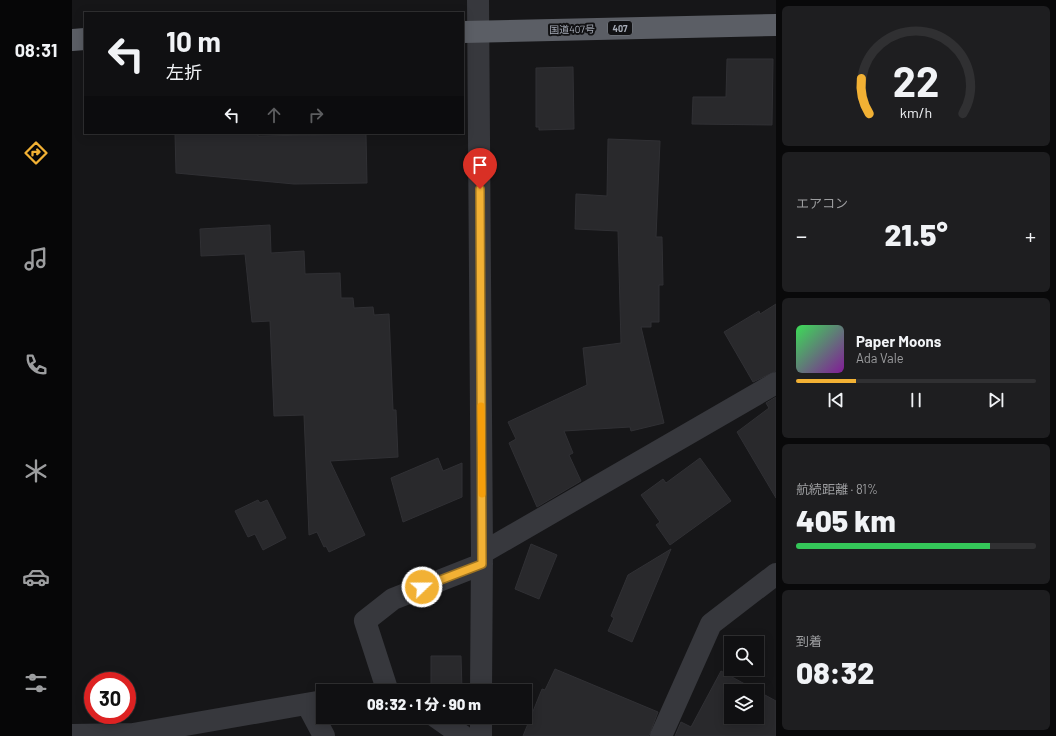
<!DOCTYPE html>
<html lang="ja">
<head>
<meta charset="utf-8">
<style>
  body { margin:0; font-family:Barlow,"Noto Sans JP",sans-serif; background:#1e1e20; color:#f1f3f6; height:100vh; display:flex; flex-direction:column; font-size:15px; white-space:nowrap }
  * { box-sizing:border-box; margin:0 }
  p { font-size:13px; color:#9c9d9f }
  .icon { flex:none; width:22px; height:22px; fill:none; stroke:currentColor; stroke-width:2; stroke-linecap:round; stroke-linejoin:round }
  .map { position:relative; flex:1; overflow:hidden }
  .side { display:flex; flex-direction:column; gap:6px; padding:6px; background:#09090a; width:280px }
  .side>* { flex:none }
  .guide { position:absolute; left:12px; top:12px; width:380px; height:122px; border-radius:0px; box-shadow:0 2px 10px #0003,0 0 0 1px #303032; background:#101012; color:#f1f3f6; overflow:hidden }
  .fabs { position:absolute; left:652px; top:636px; display:grid; gap:8px }
  .fabs a { display:grid; place-items:center; width:40px; height:40px; border-radius:0px; background:#101012; box-shadow:0 2px 10px #0003,0 0 0 1px #303032; font-size:20px }
  .speed { position:absolute; left:12px; top:672px; display:flex; gap:8px; font-size:20px; font-weight:700; text-align:center }
  .speed>* { display:grid; place-content:center; width:52px; height:52px; border-radius:50%; background:#101012; box-shadow:0 2px 10px #0003,0 0 0 1px #303032; line-height:1 }
  .speed .limit { border:6px solid #d22; background:#fff; color:#111 }
  .pin { position:absolute; display:grid; place-items:center; width:34px; height:34px; color:#fff; margin:-41px -17px; border-radius:50% 50% 50% 0; rotate:-45deg; box-shadow:0 0 4px #0007 }
  .pin .icon { rotate:45deg }
  .me { position:absolute; width:44px; margin:-22px; rotate:68deg; stroke-linejoin:round; filter:drop-shadow(0 0 3px #0008) }
  .turn { display:flex; align-items:center; gap:14px; height:84px; padding:0 16px; font-size:18px }
  .turn .icon { width:52px; height:52px; stroke-width:2.5 }
  .turn b { display:block; font-size:28px; line-height:34px }
  .lanes { display:flex; align-items:center; height:38px; padding:0 16px; background:#0003; justify-content:center; gap:20px; direction:ltr }
  .lanes .off { opacity:.35 }
  .big { font-size:30px; font-weight:800; line-height:1.1 }
  .side .tile { flex:1; display:flex; flex-direction:column; justify-content:center; gap:6px; min-width:0; padding:0 14px; border-radius:6px; background:#1e1e20 }
  .side .dial { align-items:center; gap:0 }
  .dial svg { height:104px; overflow:visible; fill:none; stroke:#303032; stroke-width:7; stroke-linecap:round; text-anchor:middle }
  .dial text { fill:#f1f3f6; stroke:none }
  .song { display:flex; align-items:center; gap:12px }
  .cover { width:48px; height:48px; border-radius:6px; background:linear-gradient(135deg,hsl(130 70% 55%),hsl(290 70% 35%)) }
  .played { height:4px; border-radius:2px; background:linear-gradient(90deg,#f2b134 25%,#303032 25%) }
  .keys { display:flex; justify-content:space-around; direction:ltr }
  .heat { display:flex; justify-content:space-between; align-items:center; font-size:22px; direction:ltr }
  .charge { height:6px; border-radius:3px; background:linear-gradient(90deg,#34c759 81%,#303032 0) }
  .trip { position:absolute; left:244px; top:684px; width:216px; height:40px; border-radius:0px; background:#101012; box-shadow:0 2px 10px #0003,0 0 0 1px #303032; font-weight:800; line-height:40px; text-align:center }
  main { display:flex; flex:1; min-height:0 }
  .dock { display:flex; flex-direction:column; width:72px; justify-content:space-around; align-items:center; background:#060607; color:#9c9d9f }
  .dock .icon { width:28px; height:28px }
  .dock .on { color:#f2b134 }
  .dock b { font-size:18px; color:#f1f3f6 }
  .map>svg:first-child { display:block }
  .building { fill:#29292c; stroke:#303034; fill-rule:evenodd }
  .lines { fill:none; stroke-linecap:round; stroke-linejoin:round }
  .minor { stroke:#37383d; stroke-width:22 }
  .trunk { stroke:#5b5e65; stroke-width:22 }
  .route-casing { stroke:#9d7322; stroke-width:10 }
  .route { stroke:#f2b134; stroke-width:7 }
  .slow { stroke:#f59e0b; stroke-width:7 }
  .labels { text-anchor:middle; dominant-baseline:central; stroke-width:4; stroke-linejoin:round; paint-order:stroke }
  .shield { fill:#111113; stroke:#7b7e86; stroke-width:1 }
  .shield-label { font-size:9px; font-weight:bold; fill:#a8adb8 }
  .street-label { font-size:10px; fill:#a8adb8; stroke:#111113 }
</style>
</head>
<body>
<main>
<nav class="dock">
<b>08:31</b>
<svg class="icon on" aria-label="directions" viewBox="0 0 24 24"><path d="M12 3l9 9-9 9-9-9zM9 14v-3h6M13 9l2 2-2 2"/></svg>
<svg class="icon" aria-label="music" viewBox="0 0 24 24"><path d="M9 18V5l10-2v13"/><circle cx="6" cy="18" r="3"/><circle cx="16" cy="16" r="3"/></svg>
<svg class="icon" aria-label="phone" viewBox="0 0 24 24"><path d="M5 4h4l2 5-3 2q2 4 5 5l2-3 5 2v4C11 20 4 13 5 4z"/></svg>
<svg class="icon" aria-label="climate" viewBox="0 0 24 24"><path d="M12 3v18M4 7l16 10M4 17L20 7"/></svg>
<svg class="icon" aria-label="car" viewBox="0 0 24 24"><path d="M5 17H2v-5l4-1 3-4h7l3 4 3 1v5h-3M9 17h6M6 11h13"/><circle cx="7" cy="17" r="2"/><circle cx="17" cy="17" r="2"/></svg>
<svg class="icon" aria-label="filters" viewBox="0 0 24 24"><path d="M4 7h16M4 17h16"/><circle cx="9" cy="7" r="2"/><circle cx="15" cy="17" r="2"/></svg>
</nav>
<div class="map">
<svg width="704" height="736" viewBox="0 0 704 736">
  <rect width="100%" height="100%" fill="#161618"/>
  <path class="building" d="M655,59H701L700,125L620,124L621,97H654Z
    M501,67L502,129L467,130V127H464V68Z
    M103,133H186V136L294,134L295,183L222,184L104,173Z
    M536,139L588,141L584,237H590L591,285H587V322H579V327H569L592,423L559,431L558,427L492,431L501,453L497,455L509,481L465,507L437,443L444,439L436,422L515,385L511,348L549,343L546,231L503,229L504,194L535,196Z
    M198,225L199,253L232,251L233,274L268,273L269,298H281L282,308L301,307L302,315L317,314L321,410H324L326,457L258,461L293,535L257,552L254,546L252,547L245,532L237,535L232,415L202,416L198,321L180,322L173,254L129,256L128,229Z
    M704,304V371L681,382L652,332L687,311L688,314Z
    M704,397V498L665,432L697,408L694,403Z
    M366,458L371,471L390,463V497L331,522L319,478Z
    M628,458L659,501L598,545L584,525L588,522L569,495L591,479L594,483Z
    M186,500L188,503L195,500L214,538L191,550L183,534L176,537L163,511Z
    M459,544L485,555L467,599L443,589Z
    M599,549L560,642L536,631L542,618L539,616L556,575Z
    M359,656H389L390,690H359Z
    M483,669L586,712L577,736H451L470,689L473,690Z
    M649,671L704,701V736H603L609,722L619,727ZM659,691H685V717H659Z"/>
  <g class="lines">
    <path class="minor" d="M406,0L410,553L409,691
      M410,553L704,383
      M315,689L293,621L321,599L410,564
      M235,704L252,736
      M364,717L391,736
      M0,735L61,734L251,701
      M409,736V717
      M589,736L639,624L704,574"/>
    <path class="trunk" d="M391,32L704,25
      M0,40L13,39"/>
  </g>
  <g class="lines">
    <defs>
      <path id="route" d="M350,587L410,564L408,189"/>
    </defs>
    <use href="#route" class="route-casing"/>
    <use href="#route" class="route"/>
    <path class="slow" d="M409,406L410,494"/>
  </g>
  <g class="labels">
    <rect class="shield" x="536" y="21" width="24" height="14" rx="3"/>
    <g class="shield-label">
      <text x="548" y="28">407</text>
    </g>
    <g class="street-label">
      <text transform="translate(500 29) rotate(-1)">国道407号</text>
    </g>
  </g>
</svg>
<div class="fabs">
<a><svg class="icon" aria-label="search" viewBox="0 0 24 24"><circle cx="10" cy="10" r="6"/><path d="M15 15l6 6"/></svg></a>
<a><svg class="icon" aria-label="layers" viewBox="0 0 24 24"><path d="M12 4l9 5-9 5-9-5zM3 14l9 5 9-5"/></svg></a>
</div>
<div class="speed"><div class="limit">30</div></div>
<div class="pin" style="left:408px;top:189px;background:#d93025"><svg class="icon" aria-label="arrive" viewBox="0 0 24 24"><path d="M6 21V4h12l-3 4 3 4H6"/></svg></div>
<svg class="me" style="left:350px;top:587px" viewBox="-20 -20 40 40"><circle r="17" fill="#f2b134" stroke="#fff" stroke-width="3"/><path d="M0-11L8 9 0 5-8 9z" fill="#fff"/></svg>
<div class="trip">08:32 · 1 分 · 90 m</div>
<div class="guide">
<div class="turn"><svg class="icon" aria-label="left" viewBox="0 0 24 24"><path d="M17 20v-9H6M10 6l-5 5 5 5"/></svg><div><b>10 m</b>左折</div></div>
<div class="lanes"><svg class="icon" aria-label="left" viewBox="0 0 24 24"><path d="M17 20v-9H6M10 6l-5 5 5 5"/></svg><svg class="icon off" aria-label="ahead" viewBox="0 0 24 24"><path d="M12 20V5M6 11l6-6 6 6"/></svg><svg class="icon off" aria-label="right" viewBox="0 0 24 24"><path d="M7 20v-9h11M14 6l5 5-5 5"/></svg></div>
</div>
</div>
<section class="side">
<div class="tile dial"><svg viewBox="0 0 100 80">
<path d="M14 69A42 42 0 1 1 86 69"/>
<path d="M14 69A42 42 0 0 1 8 42" stroke="#f2b134"/>
<text x="50" y="56" font-size="32" font-weight="700">22</text>
<text x="50" y="72" font-size="11">km/h</text>
</svg></div>
<div class="tile"><p>エアコン</p>
<div class="heat"><a>−</a><b class="big">21.5°</b><a>+</a></div>
</div>
<div class="tile">
<div class="song"><i class="cover"></i><div><b>Paper Moons</b><p>Ada Vale</p></div></div>
<div class="played"></div>
<div class="keys"><svg class="icon" aria-label="previous" viewBox="0 0 24 24"><path d="M18 5L8 12l10 7zM5 5v14"/></svg><svg class="icon" aria-label="pause" viewBox="0 0 24 24"><path d="M8 5v14M16 5v14"/></svg><svg class="icon" aria-label="next" viewBox="0 0 24 24"><path d="M6 5l10 7-10 7zM19 5v14"/></svg></div>
</div>
<div class="tile"><p>航続距離 · 81%</p><b class="big">405 km</b><div class="charge"></div></div>
<div class="tile"><p>到着</p><b class="big">08:32</b></div>
</section>
</main>
</body>
</html>
